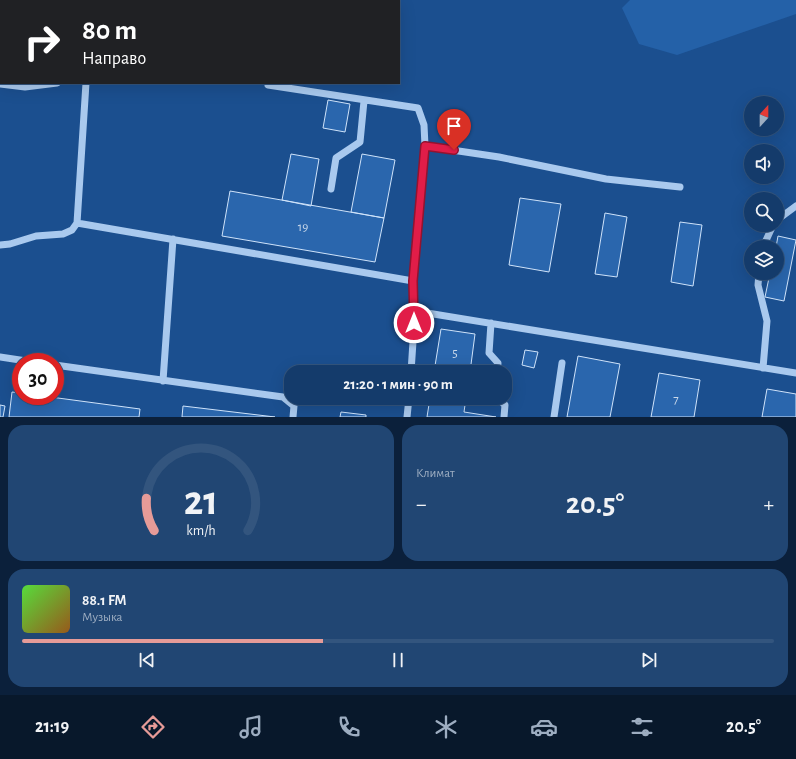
<!DOCTYPE html>
<html lang="ru">
<head>
<meta charset="utf-8">
<style>
  body { margin:0; font-family:"Alegreya Sans",sans-serif; background:#214673; color:#f1f3f6; height:100vh; display:flex; flex-direction:column; font-size:15px; white-space:nowrap }
  * { box-sizing:border-box; margin:0 }
  p { font-size:13px; color:#9dadc1 }
  .icon { flex:none; width:22px; height:22px; fill:none; stroke:currentColor; stroke-width:2; stroke-linecap:round; stroke-linejoin:round }
  .map { position:relative; height:417px; overflow:hidden }
  .drawer { display:flex; flex-direction:column; gap:8px; padding:8px; background:#0b203b; flex:1 }
  .drawer>* { flex:none }
  .hud { position:absolute; left:0px; top:0px; width:400px; height:84px; box-shadow:0 4px 16px #0002,0 0 0 1px #33557e; background:#202124; color:#fff; overflow:hidden }
  .needle { width:26px; rotate:21deg }
  .buttons { position:absolute; left:744px; top:96px; display:grid; gap:8px }
  .buttons a { display:grid; place-items:center; width:40px; height:40px; border-radius:50%; background:#143b6b; box-shadow:0 4px 16px #0002,0 0 0 1px #33557e; font-size:20px }
  .speed { position:absolute; left:12px; top:353px; display:flex; gap:8px; font-size:20px; font-weight:700; text-align:center }
  .speed>* { display:grid; place-content:center; width:52px; height:52px; border-radius:50%; background:#143b6b; box-shadow:0 4px 16px #0002,0 0 0 1px #33557e; line-height:1 }
  .speed .limit { border:6px solid #d22; background:#fff; color:#111 }
  .pin { position:absolute; display:grid; place-items:center; width:34px; height:34px; color:#fff; margin:-41px -17px; border-radius:50% 50% 50% 0; rotate:-45deg; box-shadow:0 0 4px #0007 }
  .pin .icon { rotate:45deg }
  .me { position:absolute; width:44px; margin:-22px; rotate:0deg; stroke-linejoin:round; filter:drop-shadow(0 0 3px #0008) }
  .turn { display:flex; align-items:center; gap:14px; height:84px; padding:0 16px; font-size:18px }
  .turn .icon { width:52px; height:52px; stroke-width:2.5 }
  .turn b { display:block; font-size:28px; line-height:34px }
  .big { font-size:30px; font-weight:600; line-height:1.1 }
  .drawer .card { flex:1; display:flex; flex-direction:column; justify-content:center; gap:6px; min-width:0; padding:0 14px; border-radius:16px; background:#214673 }
  .drawer .dial { align-items:center; gap:0 }
  .dial svg { height:104px; overflow:visible; fill:none; stroke:#33557e; stroke-width:7; stroke-linecap:round; text-anchor:middle }
  .dial text { fill:#f1f3f6; stroke:none }
  .song { display:flex; align-items:center; gap:12px }
  .cover { width:48px; height:48px; border-radius:6px; background:linear-gradient(135deg,hsl(110 70% 55%),hsl(30 70% 35%)) }
  .played { height:4px; border-radius:2px; background:linear-gradient(90deg,#e69b98 40%,#33557e 40%) }
  .keys { display:flex; justify-content:space-around; direction:ltr }
  .heat { display:flex; justify-content:space-between; align-items:center; font-size:22px; direction:ltr }
  .drawer .tiles { flex:1; display:grid; gap:8px; grid-template-columns:1fr 1fr }
  .card:last-child { grid-column:span 2 }
  .trip { position:absolute; left:284px; top:365px; width:228px; height:40px; border-radius:16px; background:#143b6b; box-shadow:0 4px 16px #0002,0 0 0 1px #33557e; font-weight:600; line-height:40px; text-align:center }
  .menu { display:flex; height:64px; justify-content:space-around; align-items:center; background:#08182b; color:#9dadc1 }
  .menu .icon { width:28px; height:28px }
  .menu .on { color:#e69b98 }
  .menu b { font-size:18px; color:#f1f3f6 }
  .map>svg:first-child { display:block }
  .green { fill:#2461a8 }
  .building { fill:#2a66ad; stroke:#cfe3fa }
  .lines { fill:none; stroke-linecap:round; stroke-linejoin:round }
  .minor { stroke:#a9c9ee; stroke-width:7 }
  .route-casing { stroke:#92132f; stroke-width:10 }
  .route { stroke:#e11d48; stroke-width:7 }
  .labels { text-anchor:middle; dominant-baseline:central; stroke-width:4; stroke-linejoin:round; paint-order:stroke }
  .number-label { font-size:13px; fill:#cad9ea }
</style>
</head>
<body>
<div class="map">
<svg width="796" height="417" viewBox="0 0 796 417">
  <rect width="100%" height="100%" fill="#1b4f8f"/>
  <path class="green" d="M630,0H796V14L677,55L639,44L622,8Z"/>
  <path class="building" d="M328,100L350,104L345,132L323,128Z
    M291,154L319,159L311,206L282,200Z
    M362,154L395,160L384,218L351,212Z
    M230,191L384,218L375,262L222,236Z
    M520,198L561,204L549,272L509,265Z
    M605,213L627,217L617,277L595,274Z
    M680,222L702,225L693,286L671,282Z
    M778,236L796,240L784,301L765,297L770,273H777V247H776Z
    M441,329L475,334L470,372H434Z
    M525,350L538,352L534,368L522,365Z
    M578,356L620,364L610,417H567Z
    M659,373L700,380L694,417H651Z
    M767,389L796,394V417H762Z
    M12,392L21,393V396H43L140,409L139,417H9Z
    M430,398H466L464,412L496,417H427Z
    M0,405L5,406L3,417H0Z
    M183,406L275,417H182Z
    M341,412L366,415V417H340Z"/>
  <g class="lines">
    <path class="minor" d="M86,83L77,223L413,281
      M0,84L25,87L57,83
      M268,85L418,108L424,125L425,146L413,281L415,311L411,372
      M425,146L499,157L606,179L680,187
      M331,189L336,158L360,142L364,101
      M777,220L796,206
      M0,245L10,244L36,236L63,234L72,230L77,223
      M763,247L773,225
      M759,273L758,285L767,321L763,368
      M415,311L796,373
      M491,323L489,353L498,363L497,372
      M0,357L33,362
      M55,365L283,397L294,406L293,417
      M163,381L173,239
      M497,398L505,405L504,417
      M407,417L409,398
      M554,417L562,363"/>
  </g>
  <g class="lines">
    <defs>
      <path id="route" d="M414,323L413,281L425,146L454,150"/>
    </defs>
    <use href="#route" class="route-casing"/>
    <use href="#route" class="route"/>
  </g>
  <g class="labels">
    <g class="number-label">
      <text x="303" y="227">19</text>
      <text x="455" y="353">5</text>
      <text x="676" y="399">7</text>
    </g>
  </g>
</svg>
<div class="buttons">
<a><svg class="needle" viewBox="-14 -14 28 28"><path d="M0-13l5 13h-10z" fill="#e53935"/><path d="M0 13l5-13h-10z" fill="#9dadc1"/></svg></a>
<a><svg class="icon" aria-label="sound" viewBox="0 0 24 24"><path d="M4 9h4l5-4v14l-5-4H4zM17 9q2 3 0 6"/></svg></a>
<a><svg class="icon" aria-label="search" viewBox="0 0 24 24"><circle cx="10" cy="10" r="6"/><path d="M15 15l6 6"/></svg></a>
<a><svg class="icon" aria-label="layers" viewBox="0 0 24 24"><path d="M12 4l9 5-9 5-9-5zM3 14l9 5 9-5"/></svg></a>
</div>
<div class="speed"><div class="limit">30</div></div>
<div class="pin" style="left:454px;top:150px;background:#d93025"><svg class="icon" aria-label="arrive" viewBox="0 0 24 24"><path d="M6 21V4h12l-3 4 3 4H6"/></svg></div>
<svg class="me" style="left:414px;top:323px" viewBox="-20 -20 40 40"><circle r="17" fill="#e11d48" stroke="#fff" stroke-width="3"/><path d="M0-11L8 9 0 5-8 9z" fill="#fff"/></svg>
<div class="trip">21:20 · 1 мин · 90 m</div>
<div class="hud">
<div class="turn"><svg class="icon" aria-label="right" viewBox="0 0 24 24"><path d="M7 20v-9h11M14 6l5 5-5 5"/></svg><div><b>80 m</b>Направо</div></div>
</div>
</div>
<section class="drawer">
<div class="tiles">
<div class="card dial"><svg viewBox="0 0 100 80">
<path d="M14 69A42 42 0 1 1 86 69"/>
<path d="M14 69A42 42 0 0 1 8 44" stroke="#e69b98"/>
<text x="50" y="56" font-size="32" font-weight="700">21</text>
<text x="50" y="72" font-size="11">km/h</text>
</svg></div>
<div class="card"><p>Климат</p>
<div class="heat"><a>−</a><b class="big">20.5°</b><a>+</a></div>
</div>
<div class="card">
<div class="song"><i class="cover"></i><div><b>88.1 FM</b><p>Музыка</p></div></div>
<div class="played"></div>
<div class="keys"><svg class="icon" aria-label="previous" viewBox="0 0 24 24"><path d="M18 5L8 12l10 7zM5 5v14"/></svg><svg class="icon" aria-label="pause" viewBox="0 0 24 24"><path d="M8 5v14M16 5v14"/></svg><svg class="icon" aria-label="next" viewBox="0 0 24 24"><path d="M6 5l10 7-10 7zM19 5v14"/></svg></div>
</div>
</div>
</section>
<nav class="menu">
<b>21:19</b>
<svg class="icon on" aria-label="directions" viewBox="0 0 24 24"><path d="M12 3l9 9-9 9-9-9zM9 14v-3h6M13 9l2 2-2 2"/></svg>
<svg class="icon" aria-label="music" viewBox="0 0 24 24"><path d="M9 18V5l10-2v13"/><circle cx="6" cy="18" r="3"/><circle cx="16" cy="16" r="3"/></svg>
<svg class="icon" aria-label="phone" viewBox="0 0 24 24"><path d="M5 4h4l2 5-3 2q2 4 5 5l2-3 5 2v4C11 20 4 13 5 4z"/></svg>
<svg class="icon" aria-label="climate" viewBox="0 0 24 24"><path d="M12 3v18M4 7l16 10M4 17L20 7"/></svg>
<svg class="icon" aria-label="car" viewBox="0 0 24 24"><path d="M5 17H2v-5l4-1 3-4h7l3 4 3 1v5h-3M9 17h6M6 11h13"/><circle cx="7" cy="17" r="2"/><circle cx="17" cy="17" r="2"/></svg>
<svg class="icon" aria-label="filters" viewBox="0 0 24 24"><path d="M4 7h16M4 17h16"/><circle cx="9" cy="7" r="2"/><circle cx="15" cy="17" r="2"/></svg>
<b>20.5°</b>
</nav>
</body>
</html>
